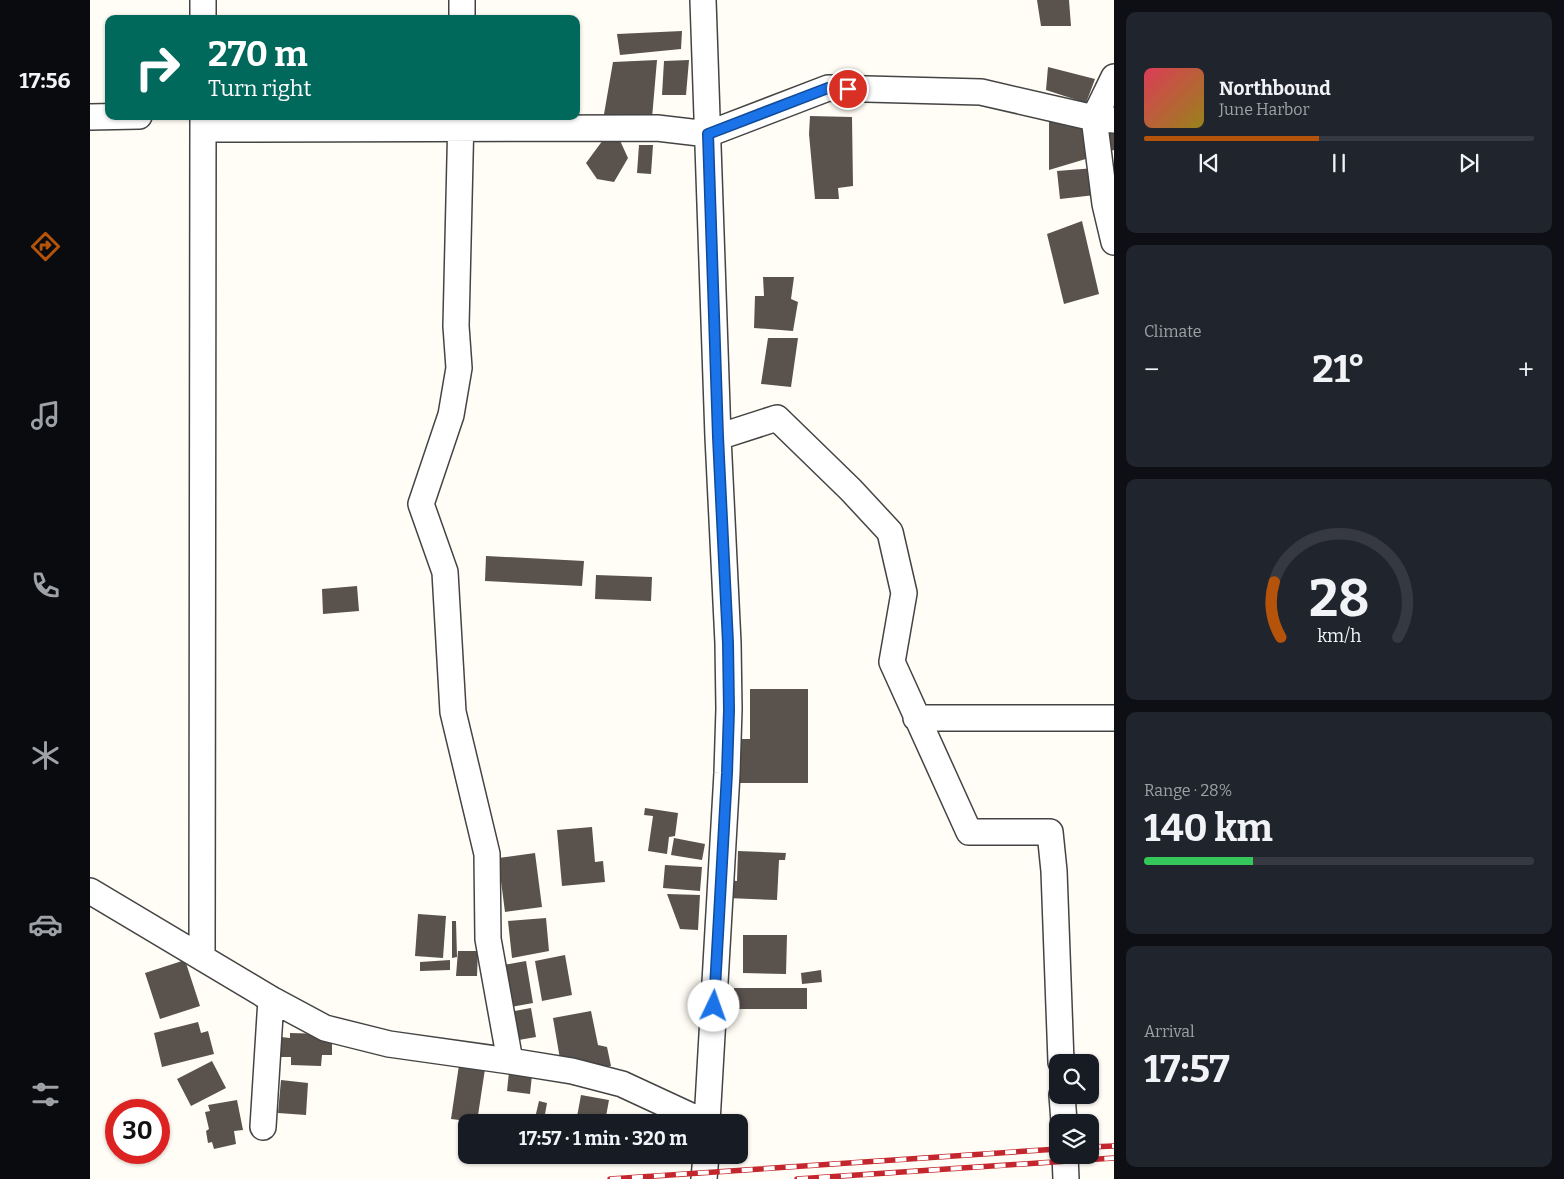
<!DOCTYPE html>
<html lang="en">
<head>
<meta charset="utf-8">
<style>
  body { margin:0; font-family:Bitter,serif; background:#20242c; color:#f1f3f6; height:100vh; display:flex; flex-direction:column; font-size:19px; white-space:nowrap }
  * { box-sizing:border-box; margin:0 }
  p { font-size:16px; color:#9ea1a6 }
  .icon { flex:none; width:28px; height:28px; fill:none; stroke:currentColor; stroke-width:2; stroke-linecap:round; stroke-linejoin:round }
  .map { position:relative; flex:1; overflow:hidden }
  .drawer { display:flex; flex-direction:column; gap:12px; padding:12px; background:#0d0f14; width:450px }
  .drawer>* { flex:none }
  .guide { position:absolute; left:15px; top:15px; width:475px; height:105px; border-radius:10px; box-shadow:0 1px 4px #0004; background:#00695c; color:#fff; overflow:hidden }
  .fabs { position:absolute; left:959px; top:1054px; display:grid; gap:10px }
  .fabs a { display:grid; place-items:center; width:50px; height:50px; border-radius:10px; background:#171b24; box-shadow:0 1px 4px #0004; font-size:25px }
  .speed { position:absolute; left:15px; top:1099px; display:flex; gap:10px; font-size:25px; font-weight:700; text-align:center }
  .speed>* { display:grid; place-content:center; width:65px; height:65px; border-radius:50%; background:#171b24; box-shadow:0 1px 4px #0004; line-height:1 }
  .speed .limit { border:8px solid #d22; background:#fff; color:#111 }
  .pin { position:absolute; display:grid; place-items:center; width:42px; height:42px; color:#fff; margin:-21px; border:2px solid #fff; border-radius:50%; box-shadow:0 1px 5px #0007 }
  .me { position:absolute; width:55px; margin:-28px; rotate:3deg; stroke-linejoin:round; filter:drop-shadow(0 0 4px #0008) }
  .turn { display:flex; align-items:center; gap:18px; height:105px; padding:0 20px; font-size:22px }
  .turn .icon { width:65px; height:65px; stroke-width:2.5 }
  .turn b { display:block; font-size:35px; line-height:42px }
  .big { font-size:38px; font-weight:700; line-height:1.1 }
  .drawer .card { flex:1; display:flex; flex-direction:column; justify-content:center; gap:8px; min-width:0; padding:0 18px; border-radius:10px; background:#20242c }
  .drawer .dial { align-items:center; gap:0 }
  .dial svg { height:130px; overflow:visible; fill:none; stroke:#363941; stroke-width:7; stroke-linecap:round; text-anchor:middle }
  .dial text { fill:#f1f3f6; stroke:none }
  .song { display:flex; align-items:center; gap:15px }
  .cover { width:60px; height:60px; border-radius:8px; background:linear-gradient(135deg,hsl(350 70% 55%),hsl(50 70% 35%)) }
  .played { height:5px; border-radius:2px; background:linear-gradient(90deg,#b45309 45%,#363941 45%) }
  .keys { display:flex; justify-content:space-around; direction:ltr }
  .heat { display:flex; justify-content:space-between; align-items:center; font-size:28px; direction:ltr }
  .charge { height:8px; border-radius:4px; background:linear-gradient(90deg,#34c759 28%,#363941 0) }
  .trip { position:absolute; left:368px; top:1114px; width:290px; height:50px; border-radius:10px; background:#171b24; box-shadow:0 1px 4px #0004; font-weight:700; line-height:50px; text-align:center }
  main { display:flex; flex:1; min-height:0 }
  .tabs { display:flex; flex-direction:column; width:90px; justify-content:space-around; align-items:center; background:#090b0e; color:#9ea1a6 }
  .tabs .icon { width:35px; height:35px }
  .tabs .on { color:#b45309 }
  .tabs b { font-size:22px; color:#f1f3f6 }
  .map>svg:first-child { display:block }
  .building { fill:#5a524d }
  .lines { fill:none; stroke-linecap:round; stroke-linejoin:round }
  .minor-casing { stroke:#444; stroke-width:28 }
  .minor { stroke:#fff; stroke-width:25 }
  .rail-casing { stroke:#c4262e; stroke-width:5.5 }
  .rail { stroke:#fff; stroke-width:4; stroke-dasharray:11; stroke-linecap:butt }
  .route-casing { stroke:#114b97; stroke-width:12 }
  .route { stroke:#1a73e8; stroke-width:9 }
</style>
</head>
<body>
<main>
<nav class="tabs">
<b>17:56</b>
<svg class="icon on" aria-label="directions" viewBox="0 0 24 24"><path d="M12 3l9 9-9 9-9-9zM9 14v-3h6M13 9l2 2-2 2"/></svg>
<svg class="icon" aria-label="music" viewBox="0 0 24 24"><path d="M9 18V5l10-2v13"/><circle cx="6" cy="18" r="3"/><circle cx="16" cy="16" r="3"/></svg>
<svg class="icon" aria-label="phone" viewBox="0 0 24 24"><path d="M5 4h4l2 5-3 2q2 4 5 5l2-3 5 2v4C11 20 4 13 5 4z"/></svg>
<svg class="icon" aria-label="climate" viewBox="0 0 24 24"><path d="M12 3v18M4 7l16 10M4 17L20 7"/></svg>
<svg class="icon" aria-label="car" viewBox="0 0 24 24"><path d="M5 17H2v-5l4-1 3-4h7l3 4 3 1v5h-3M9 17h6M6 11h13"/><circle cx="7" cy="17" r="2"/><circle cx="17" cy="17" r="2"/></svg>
<svg class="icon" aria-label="filters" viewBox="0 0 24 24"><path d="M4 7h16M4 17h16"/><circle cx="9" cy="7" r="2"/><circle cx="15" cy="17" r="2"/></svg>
</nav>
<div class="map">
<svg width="1024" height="1179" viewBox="0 0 1024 1179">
  <rect width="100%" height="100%" fill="#fffdf5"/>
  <path class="building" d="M947,0H979L981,26H951Z
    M592,31L591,49L530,55L527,34Z
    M567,60L562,118L513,120L523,62Z
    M599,60L596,95H572L574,61Z
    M958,67L1005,79L996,103L956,90Z
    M720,116L762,117L763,186L748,188L749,199H725L719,134Z
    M959,118H974L976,126L995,127L999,158L959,170Z
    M1024,130V150L1004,154L1009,131Z
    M527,134L538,158L524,182L507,179L496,163L513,140Z
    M549,145H563L561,174L547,173Z
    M1005,168V195L970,199L967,171Z
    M992,221L1009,294L974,304L957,234Z
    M673,277H704L701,299L708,302L703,331L664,328L665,296H674Z
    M678,338H708L701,387L671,384Z
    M396,556L494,561L492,586L395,581Z
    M506,575L562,577L561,601L505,599Z
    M267,586L269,611L233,614L232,589Z
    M660,689H718V783H647V739H660Z
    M555,808L588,813L585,836L579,837L577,854L558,851L563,816L554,815Z
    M502,827L505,862L513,861L515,882L472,886L467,830Z
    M584,838L615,844L612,860L581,855Z
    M648,851L696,853L695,860H689L687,900L637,898L638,880L647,881Z
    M445,853L452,907L415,912L408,858Z
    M575,865L612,867L610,891L573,888Z
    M577,894L610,895L608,930L590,929Z
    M328,914L356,916L353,958L325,956Z
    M456,918L459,951L422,958L418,921Z
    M362,921H366L367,957L362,958Z
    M653,935H697L696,974L653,973Z
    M368,951H388L387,976H366Z
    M475,955L482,995L452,1001L445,961Z
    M95,960L110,1006L70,1019L55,973Z
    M360,960V970L330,971V962Z
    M436,961L443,1003L421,1007L413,965Z
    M731,970L732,982L712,984L711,973Z
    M644,988H717V1009H644Z
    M441,1008L446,1037L423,1041L419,1012Z
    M501,1011L508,1045L517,1047L521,1066L489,1072L471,1065L463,1018Z
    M108,1022L111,1033L118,1031L124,1054L72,1067L64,1033Z
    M200,1033L236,1034V1042H242V1055H232L231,1066L201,1065V1057H190L191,1037L200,1038Z
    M122,1061L136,1088L101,1106L87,1079Z
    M369,1065L395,1069L387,1122L361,1119Z
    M419,1072L442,1075L440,1094L417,1091Z
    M191,1080L218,1083L216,1115L188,1113Z
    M491,1095L519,1100L515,1122H486Z
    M147,1100L153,1130L144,1131L146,1144L124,1149L122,1142L118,1143L116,1131L119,1129L115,1112L120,1111L118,1105Z
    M449,1101L457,1103L454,1120L445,1118Z"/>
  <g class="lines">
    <defs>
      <path id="minor" d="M613,0L628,437L638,643L639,709L637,773L617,1122
        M113,19V0
        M372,19V0
        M1024,77L1004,118L1015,204L1024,242
        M371,116L366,326L369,368L361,415L331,504L355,572L363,712L397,854L398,939L420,1061
        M0,117L49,116
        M113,129L567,128L618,134L738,88L891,92L1004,118L1024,120
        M628,437L687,418L761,490L800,532L814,593L802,662L879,832H960L964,871L971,1062
        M826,718H1024
        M0,891L181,999L235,1028L299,1044L420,1061L482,1071L532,1084L614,1122
        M112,957L113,116
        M972,1095L974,1122
        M173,1127L181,999
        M975,1155L976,1179
        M614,1179L616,1155"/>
    </defs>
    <use href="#minor" class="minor-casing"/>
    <use href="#minor" class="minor"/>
    <defs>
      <path id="rail" d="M1000,1147L1024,1146
        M520,1179L968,1149
        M707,1179L1024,1158"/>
    </defs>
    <use href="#rail" class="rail-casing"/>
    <use href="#rail" class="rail"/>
  </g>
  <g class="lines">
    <defs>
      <path id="route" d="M624,1006L637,773L639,710L638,643L628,437L618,134L738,88L758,89"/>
    </defs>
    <use href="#route" class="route-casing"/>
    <use href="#route" class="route"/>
  </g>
</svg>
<div class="fabs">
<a><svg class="icon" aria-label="search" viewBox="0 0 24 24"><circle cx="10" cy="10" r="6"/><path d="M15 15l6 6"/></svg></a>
<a><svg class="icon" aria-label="layers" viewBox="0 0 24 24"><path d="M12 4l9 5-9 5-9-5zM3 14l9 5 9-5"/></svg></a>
</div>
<div class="speed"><div class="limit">30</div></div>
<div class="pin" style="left:758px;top:89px;background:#d93025"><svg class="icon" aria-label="arrive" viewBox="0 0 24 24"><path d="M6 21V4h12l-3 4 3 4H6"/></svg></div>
<svg class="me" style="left:624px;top:1006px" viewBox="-20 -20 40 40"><circle r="19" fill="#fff"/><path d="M0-13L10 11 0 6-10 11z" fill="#1a73e8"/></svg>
<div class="trip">17:57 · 1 min · 320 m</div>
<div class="guide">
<div class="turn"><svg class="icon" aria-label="right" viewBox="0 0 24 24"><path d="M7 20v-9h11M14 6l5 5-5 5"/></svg><div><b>270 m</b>Turn right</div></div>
</div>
</div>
<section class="drawer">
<div class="card">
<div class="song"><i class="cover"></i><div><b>Northbound</b><p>June Harbor</p></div></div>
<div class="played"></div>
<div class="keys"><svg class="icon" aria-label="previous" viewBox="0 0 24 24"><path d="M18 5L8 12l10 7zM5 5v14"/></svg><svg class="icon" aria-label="pause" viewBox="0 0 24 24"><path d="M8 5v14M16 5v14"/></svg><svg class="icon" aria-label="next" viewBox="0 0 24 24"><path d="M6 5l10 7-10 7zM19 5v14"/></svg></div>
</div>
<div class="card"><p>Climate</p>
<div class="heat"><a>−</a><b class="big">21°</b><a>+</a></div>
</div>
<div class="card dial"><svg viewBox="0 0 100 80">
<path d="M14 69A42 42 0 1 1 86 69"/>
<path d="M14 69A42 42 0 0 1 10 35" stroke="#b45309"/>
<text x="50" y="56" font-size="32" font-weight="700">28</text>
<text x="50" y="72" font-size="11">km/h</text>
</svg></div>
<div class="card"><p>Range · 28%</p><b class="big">140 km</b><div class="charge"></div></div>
<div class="card"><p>Arrival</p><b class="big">17:57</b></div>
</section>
</main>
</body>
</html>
